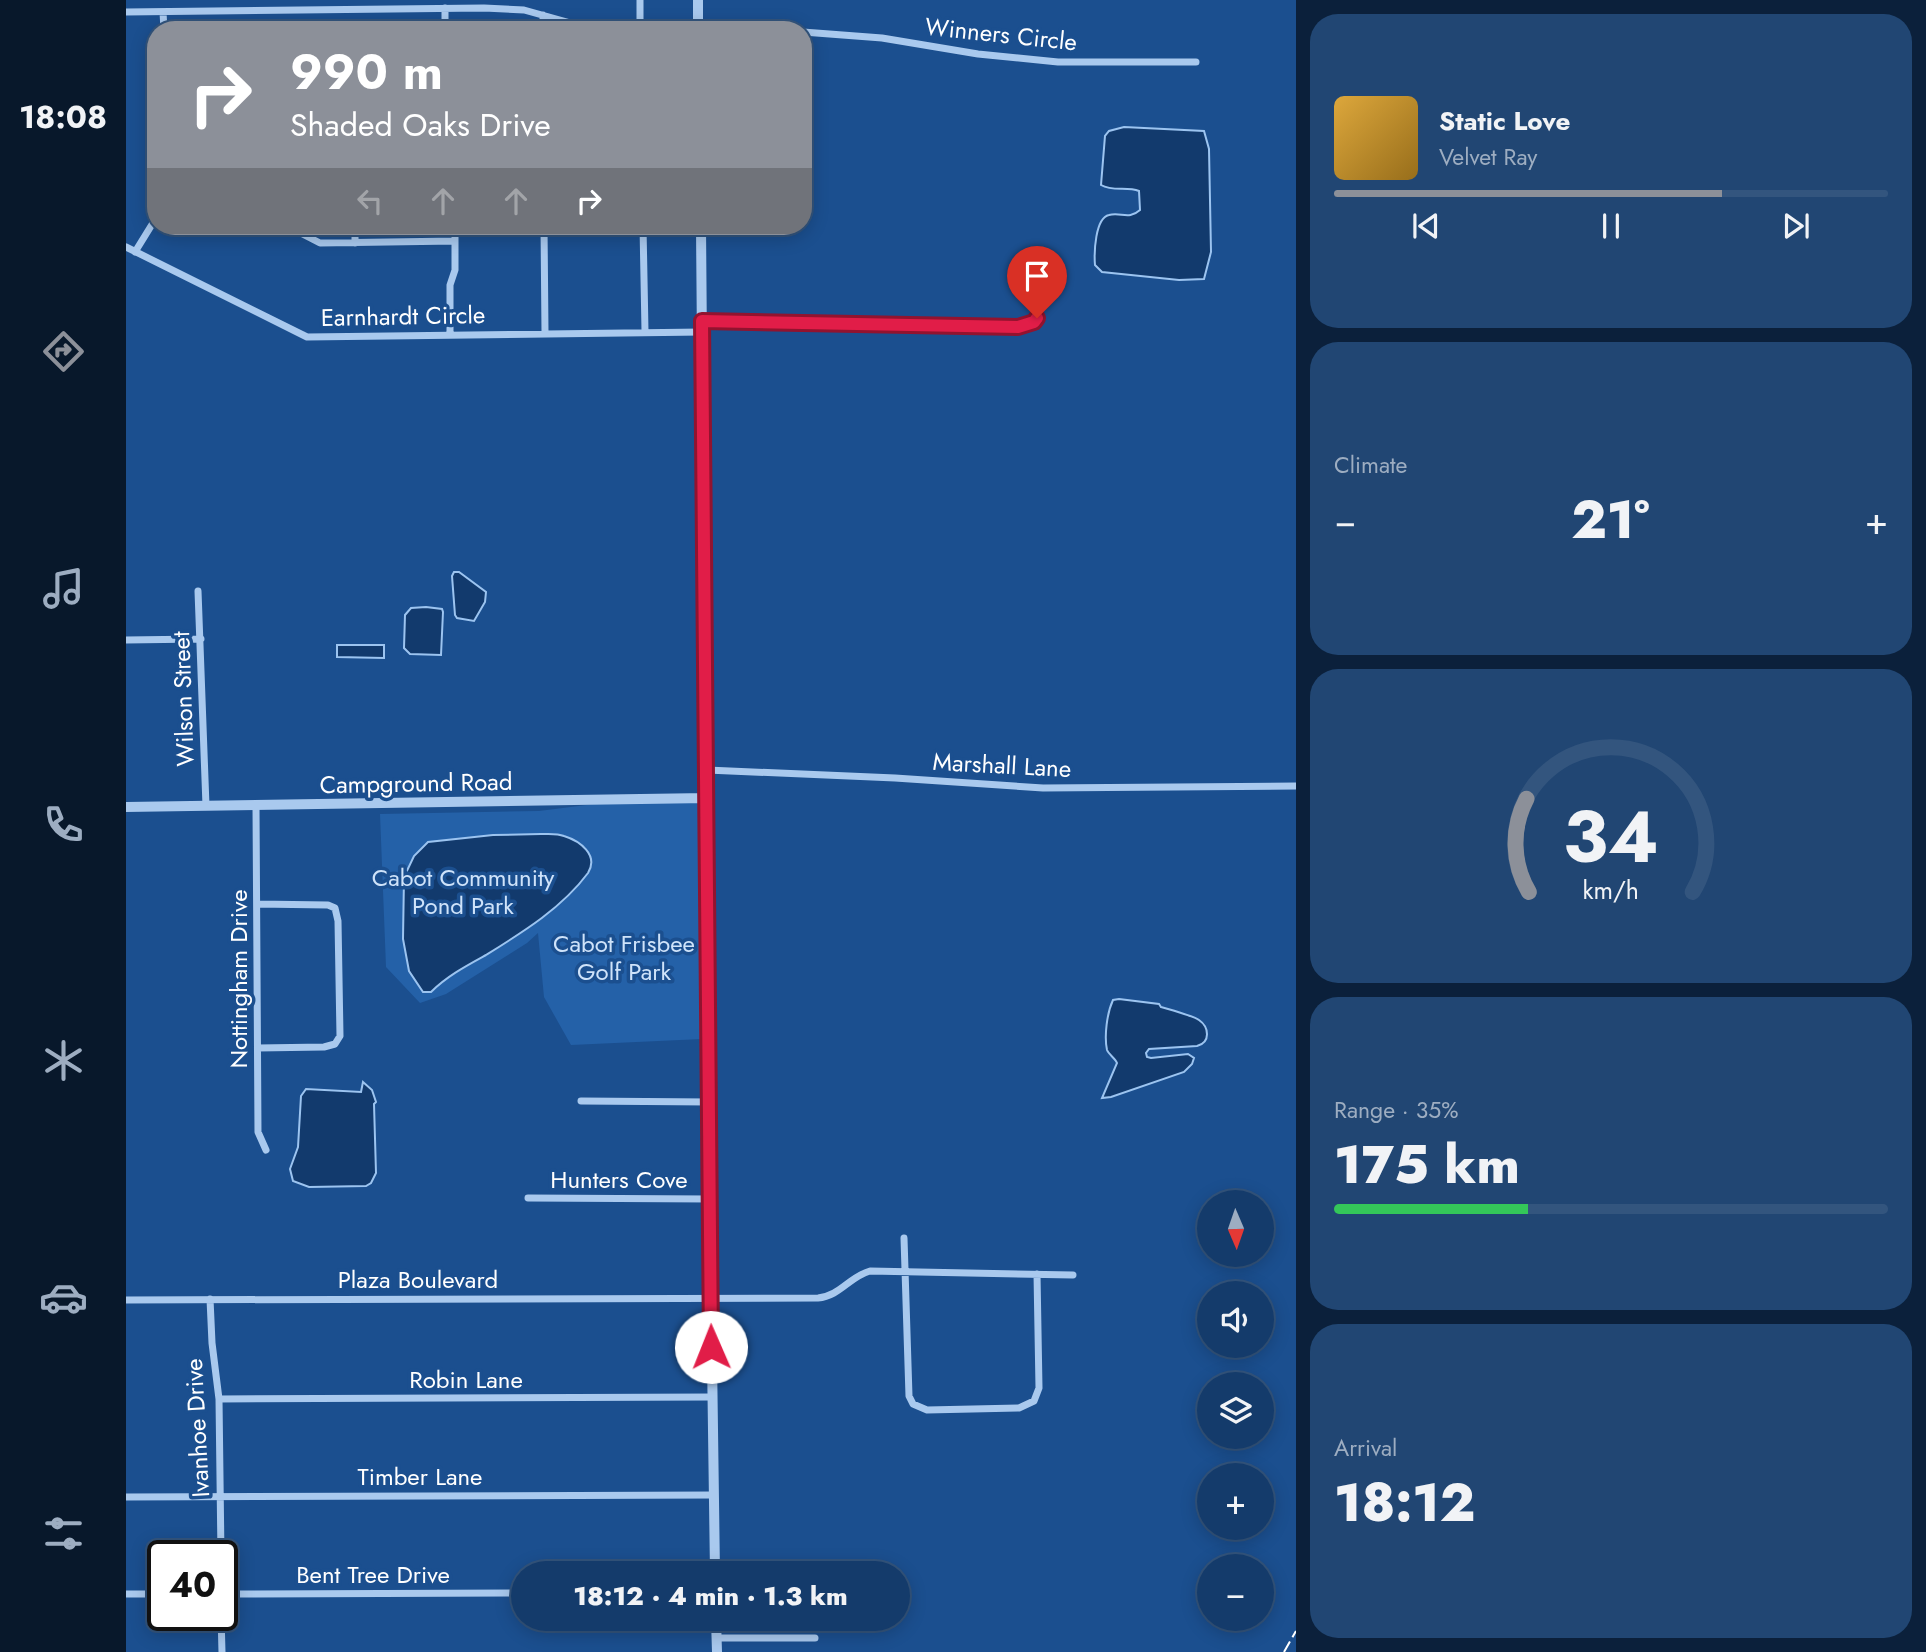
<!DOCTYPE html>
<html lang="en">
<head>
<meta charset="utf-8">
<style>
  body { margin:0; font-family:Jost,sans-serif; background:#214673; color:#f1f3f6; height:100vh; display:flex; flex-direction:column; font-size:26px; white-space:nowrap }
  * { box-sizing:border-box; margin:0 }
  p { font-size:23px; color:#9dadc1 }
  .icon { flex:none; width:38px; height:38px; fill:none; stroke:currentColor; stroke-width:2; stroke-linecap:round; stroke-linejoin:round }
  .map { position:relative; flex:1; overflow:hidden }
  .side { display:flex; flex-direction:column; gap:14px; padding:14px; background:#0b203b; width:630px }
  .side>* { flex:none }
  .banner { position:absolute; left:21px; top:21px; width:665px; height:214px; border-radius:28px; box-shadow:0 4px 18px #0003,0 0 0 2px #33557e; background:#8c9099; color:#fff; overflow:hidden }
  .needle { width:46px; rotate:178deg }
  .fabs { position:absolute; left:1071px; top:1190px; display:grid; gap:14px }
  .fabs a { display:grid; place-items:center; width:77px; height:77px; border-radius:50%; background:#143b6b; box-shadow:0 4px 18px #0003,0 0 0 2px #33557e; font-size:35px }
  .speed { position:absolute; left:21px; top:1540px; display:flex; gap:14px; font-size:35px; font-weight:700; text-align:center }
  .speed>* { display:grid; place-content:center; width:91px; height:91px; border-radius:50%; background:#143b6b; box-shadow:0 4px 18px #0003,0 0 0 2px #33557e; line-height:1 }
  .speed .limit { border:4px solid #111; border-radius:10px; background:#fff; color:#111 }
  .pin { position:absolute; display:grid; place-items:center; width:60px; height:60px; color:#fff; margin:-72px -30px; border-radius:50% 50% 50% 0; rotate:-45deg; box-shadow:0 0 7px #0007 }
  .pin .icon { rotate:45deg }
  .me { position:absolute; width:77px; margin:-38px; rotate:359deg; stroke-linejoin:round; filter:drop-shadow(0 0 5px #0008) }
  .turn { display:flex; align-items:center; gap:24px; height:147px; padding:0 28px; font-size:32px }
  .turn .icon { width:91px; height:91px; stroke-width:2.5 }
  .turn b { display:block; font-size:49px; line-height:60px }
  .lanes { display:flex; align-items:center; height:66px; padding:0 28px; background:#0003; justify-content:center; gap:35px; direction:ltr }
  .lanes .off { opacity:.35 }
  .big { font-size:52px; font-weight:800; line-height:1.1 }
  .side .card { flex:1; display:flex; flex-direction:column; justify-content:center; gap:10px; min-width:0; padding:0 24px; border-radius:28px; background:#214673 }
  .side .dial { align-items:center; gap:0 }
  .dial svg { height:182px; overflow:visible; fill:none; stroke:#33557e; stroke-width:7; stroke-linecap:round; text-anchor:middle }
  .dial text { fill:#f1f3f6; stroke:none }
  .song { display:flex; align-items:center; gap:21px }
  .cover { width:84px; height:84px; border-radius:10px; background:linear-gradient(135deg,hsl(40 70% 55%),hsl(40 70% 35%)) }
  .played { height:7px; border-radius:4px; background:linear-gradient(90deg,#8c9099 70%,#33557e 70%) }
  .keys { display:flex; justify-content:space-around; direction:ltr }
  .heat { display:flex; justify-content:space-between; align-items:center; font-size:38px; direction:ltr }
  .charge { height:10px; border-radius:5px; background:linear-gradient(90deg,#34c759 35%,#33557e 0) }
  .trip { position:absolute; left:385px; top:1561px; width:399px; height:70px; border-radius:35px; background:#143b6b; box-shadow:0 4px 18px #0003,0 0 0 2px #33557e; font-weight:800; line-height:70px; text-align:center }
  main { display:flex; flex:1; min-height:0 }
  .dock { display:flex; flex-direction:column; width:126px; justify-content:space-around; align-items:center; background:#08182b; color:#9dadc1 }
  .dock .icon { width:49px; height:49px }
  .dock .active { color:#8c9099 }
  .dock b { font-size:32px; color:#f1f3f6 }
  .map>svg:first-child { display:block }
  .green { fill:#2461a8 }
  .water { fill:#123a6d; stroke:#9cc4f0; stroke-width:2 }
  .lines { fill:none; stroke-linecap:round; stroke-linejoin:round }
  .minor { stroke:#a9c9ee; stroke-width:7 }
  .tertiary { stroke:#a9c9ee; stroke-width:10 }
  .rail { stroke:#fff; stroke-width:2; stroke-dasharray:12 5; stroke-linecap:butt }
  .route-casing { stroke:#92132f; stroke-width:18 }
  .route { stroke:#e11d48; stroke-width:12 }
  .labels { text-anchor:middle; dominant-baseline:central; stroke-width:7; stroke-linejoin:round; paint-order:stroke }
  .street-label { font-size:24px; fill:#fff; stroke:#1b4f8f }
  .park-label { font-size:24px; fill:#cfe3fa; stroke:#1b4f8f }
</style>
</head>
<body>
<main>
<nav class="dock">
<b>18:08</b>
<svg class="icon active" aria-label="directions" viewBox="0 0 24 24"><path d="M12 3l9 9-9 9-9-9zM9 14v-3h6M13 9l2 2-2 2"/></svg>
<svg class="icon" aria-label="music" viewBox="0 0 24 24"><path d="M9 18V5l10-2v13"/><circle cx="6" cy="18" r="3"/><circle cx="16" cy="16" r="3"/></svg>
<svg class="icon" aria-label="phone" viewBox="0 0 24 24"><path d="M5 4h4l2 5-3 2q2 4 5 5l2-3 5 2v4C11 20 4 13 5 4z"/></svg>
<svg class="icon" aria-label="climate" viewBox="0 0 24 24"><path d="M12 3v18M4 7l16 10M4 17L20 7"/></svg>
<svg class="icon" aria-label="car" viewBox="0 0 24 24"><path d="M5 17H2v-5l4-1 3-4h7l3 4 3 1v5h-3M9 17h6M6 11h13"/><circle cx="7" cy="17" r="2"/><circle cx="17" cy="17" r="2"/></svg>
<svg class="icon" aria-label="filters" viewBox="0 0 24 24"><path d="M4 7h16M4 17h16"/><circle cx="9" cy="7" r="2"/><circle cx="15" cy="17" r="2"/></svg>
</nav>
<div class="map">
<svg width="1170" height="1652" viewBox="0 0 1170 1652">
  <rect width="100%" height="100%" fill="#1b4f8f"/>
  <path class="green" d="M581,798L576,1039L445,1045L418,997L412,933L401,943L320,994L294,1003L260,967L254,814L413,811L508,799Z"/>
  <path class="water" d="M998,127L1078,131L1083,149L1085,252L1078,279L1053,280L976,272L969,265C968,253 969,218 983,215C995,212 1003,220 1014,210L1013,191C1001,186 987,192 975,185L979,136L983,131Z
    M328,572H333L360,592L359,602L348,621L331,618L329,615L326,576Z
    M300,607L316,609L317,612L315,655L284,654L278,648L279,615L285,608Z
    M211,645H258V658L211,657Z
    M415,834C422,834 431,833 438,836C454,841 473,855 462,873C436,908 397,932 360,955C340,966 321,976 305,992H297L283,971L277,939L278,877L288,856L302,842L367,835Z
    M993,999L1033,1004L1035,1007C1039,1008 1070,1017 1073,1020C1083,1027 1085,1042 1071,1046L1023,1049L1020,1053L1021,1057L1025,1058L1062,1054L1068,1058L1066,1064L1058,1072L985,1097L976,1098L991,1063C989,1058 983,1055 981,1050C978,1036 981,1013 987,1000Z
    M237,1082L246,1090L250,1102L248,1104L250,1173L245,1183L240,1186L183,1187L167,1181L164,1169L172,1147L175,1096L180,1089L235,1092Z"/>
  <g class="lines">
    <path class="minor" d="M514,0V30
      M319,8V30
      M0,12L358,8L398,10L459,27L481,30
      M37,12L38,30
      M417,15V30
      M677,32L756,38L852,54L932,62H1070
      M161,226L194,243L329,241
      M229,226V243
      M418,226L419,332
      M517,226L519,331
      M0,247L181,337L576,332
      M9,252L30,218
      M576,321L892,327L908,322L911,318
      M324,333V285L329,270V226
      M72,591L80,806
      M0,640L75,639
      M581,770L769,778L917,788L1170,786
      M130,807L132,1132L140,1150
      M131,904L202,905L209,908L212,921L214,1036L209,1044L198,1047L132,1048
      M455,1101L583,1102
      M402,1198L584,1199
      M778,1238L783,1396L787,1404L801,1410L893,1408L908,1401L913,1388L911,1274
      M84,1299L86,1343L93,1399L95,1556
      M0,1300L692,1298C714,1296 723,1277 744,1271L947,1275
      M93,1399L586,1397
      M0,1497L588,1495
      M0,1594H37
      M96,1594L397,1593
      M95,1615L96,1652
      M591,1638H689"/>
    <path class="tertiary" d="M572,0V30
      M575,226L582,1072L589,1573
      M0,807L581,798
      M590,1619L591,1652"/>
    <path class="rail" d="M1158,1652L1170,1631"/>
  </g>
  <g class="lines">
    <defs>
      <path id="route" d="M585,1347L576,321L892,327L908,322L911,318"/>
    </defs>
    <use href="#route" class="route-casing"/>
    <use href="#route" class="route"/>
  </g>
  <g class="labels">
    <g class="street-label">
      <text transform="translate(875 34) rotate(6)">Winners Circle</text>
      <text transform="translate(277 316) rotate(-1)">Earnhardt Circle</text>
      <text transform="translate(57 699) rotate(-92)">Wilson Street</text>
      <text transform="translate(876 765) rotate(3)">Marshall Lane</text>
      <text transform="translate(290 783) rotate(-1)">Campground Road</text>
      <text transform="translate(112 979) rotate(-90)">Nottingham Drive</text>
      <text x="493" y="1179">Hunters Cove</text>
      <text x="292" y="1279">Plaza Boulevard</text>
      <text x="340" y="1379">Robin Lane</text>
      <text transform="translate(71 1428) rotate(-93)">Ivanhoe Drive</text>
      <text x="294" y="1476">Timber Lane</text>
      <text x="247" y="1574">Bent Tree Drive</text>
    </g>
    <g class="park-label">
      <text x="337" y="877">Cabot Community<tspan x="337" dy="28">Pond Park</tspan></text>
      <text x="498" y="943">Cabot Frisbee<tspan x="498" dy="28">Golf Park</tspan></text>
    </g>
  </g>
</svg>
<div class="fabs">
<a><svg class="needle" viewBox="-14 -14 28 28"><path d="M0-13l5 13h-10z" fill="#e53935"/><path d="M0 13l5-13h-10z" fill="#9dadc1"/></svg></a>
<a><svg class="icon" aria-label="sound" viewBox="0 0 24 24"><path d="M4 9h4l5-4v14l-5-4H4zM17 9q2 3 0 6"/></svg></a>
<a><svg class="icon" aria-label="layers" viewBox="0 0 24 24"><path d="M12 4l9 5-9 5-9-5zM3 14l9 5 9-5"/></svg></a>
<a>+</a>
<a>−</a>
</div>
<div class="speed"><div class="limit">40</div></div>
<div class="pin" style="left:911px;top:318px;background:#d93025"><svg class="icon" aria-label="arrive" viewBox="0 0 24 24"><path d="M6 21V4h12l-3 4 3 4H6"/></svg></div>
<svg class="me" style="left:585px;top:1347px" viewBox="-20 -20 40 40"><circle r="19" fill="#fff"/><path d="M0-13L10 11 0 6-10 11z" fill="#e11d48"/></svg>
<div class="trip">18:12 · 4 min · 1.3 km</div>
<div class="banner">
<div class="turn"><svg class="icon" aria-label="right" viewBox="0 0 24 24"><path d="M7 20v-9h11M14 6l5 5-5 5"/></svg><div><b>990 m</b>Shaded Oaks Drive</div></div>
<div class="lanes"><svg class="icon off" aria-label="left" viewBox="0 0 24 24"><path d="M17 20v-9H6M10 6l-5 5 5 5"/></svg><svg class="icon off" aria-label="ahead" viewBox="0 0 24 24"><path d="M12 20V5M6 11l6-6 6 6"/></svg><svg class="icon off" aria-label="ahead" viewBox="0 0 24 24"><path d="M12 20V5M6 11l6-6 6 6"/></svg><svg class="icon" aria-label="right" viewBox="0 0 24 24"><path d="M7 20v-9h11M14 6l5 5-5 5"/></svg></div>
</div>
</div>
<section class="side">
<div class="card">
<div class="song"><i class="cover"></i><div><b>Static Love</b><p>Velvet Ray</p></div></div>
<div class="played"></div>
<div class="keys"><svg class="icon" aria-label="previous" viewBox="0 0 24 24"><path d="M18 5L8 12l10 7zM5 5v14"/></svg><svg class="icon" aria-label="pause" viewBox="0 0 24 24"><path d="M8 5v14M16 5v14"/></svg><svg class="icon" aria-label="next" viewBox="0 0 24 24"><path d="M6 5l10 7-10 7zM19 5v14"/></svg></div>
</div>
<div class="card"><p>Climate</p>
<div class="heat"><a>−</a><b class="big">21°</b><a>+</a></div>
</div>
<div class="card dial"><svg viewBox="0 0 100 80">
<path d="M14 69A42 42 0 1 1 86 69"/>
<path d="M14 69A42 42 0 0 1 13 28" stroke="#8c9099"/>
<text x="50" y="56" font-size="32" font-weight="700">34</text>
<text x="50" y="72" font-size="11">km/h</text>
</svg></div>
<div class="card"><p>Range · 35%</p><b class="big">175 km</b><div class="charge"></div></div>
<div class="card"><p>Arrival</p><b class="big">18:12</b></div>
</section>
</main>
</body>
</html>
